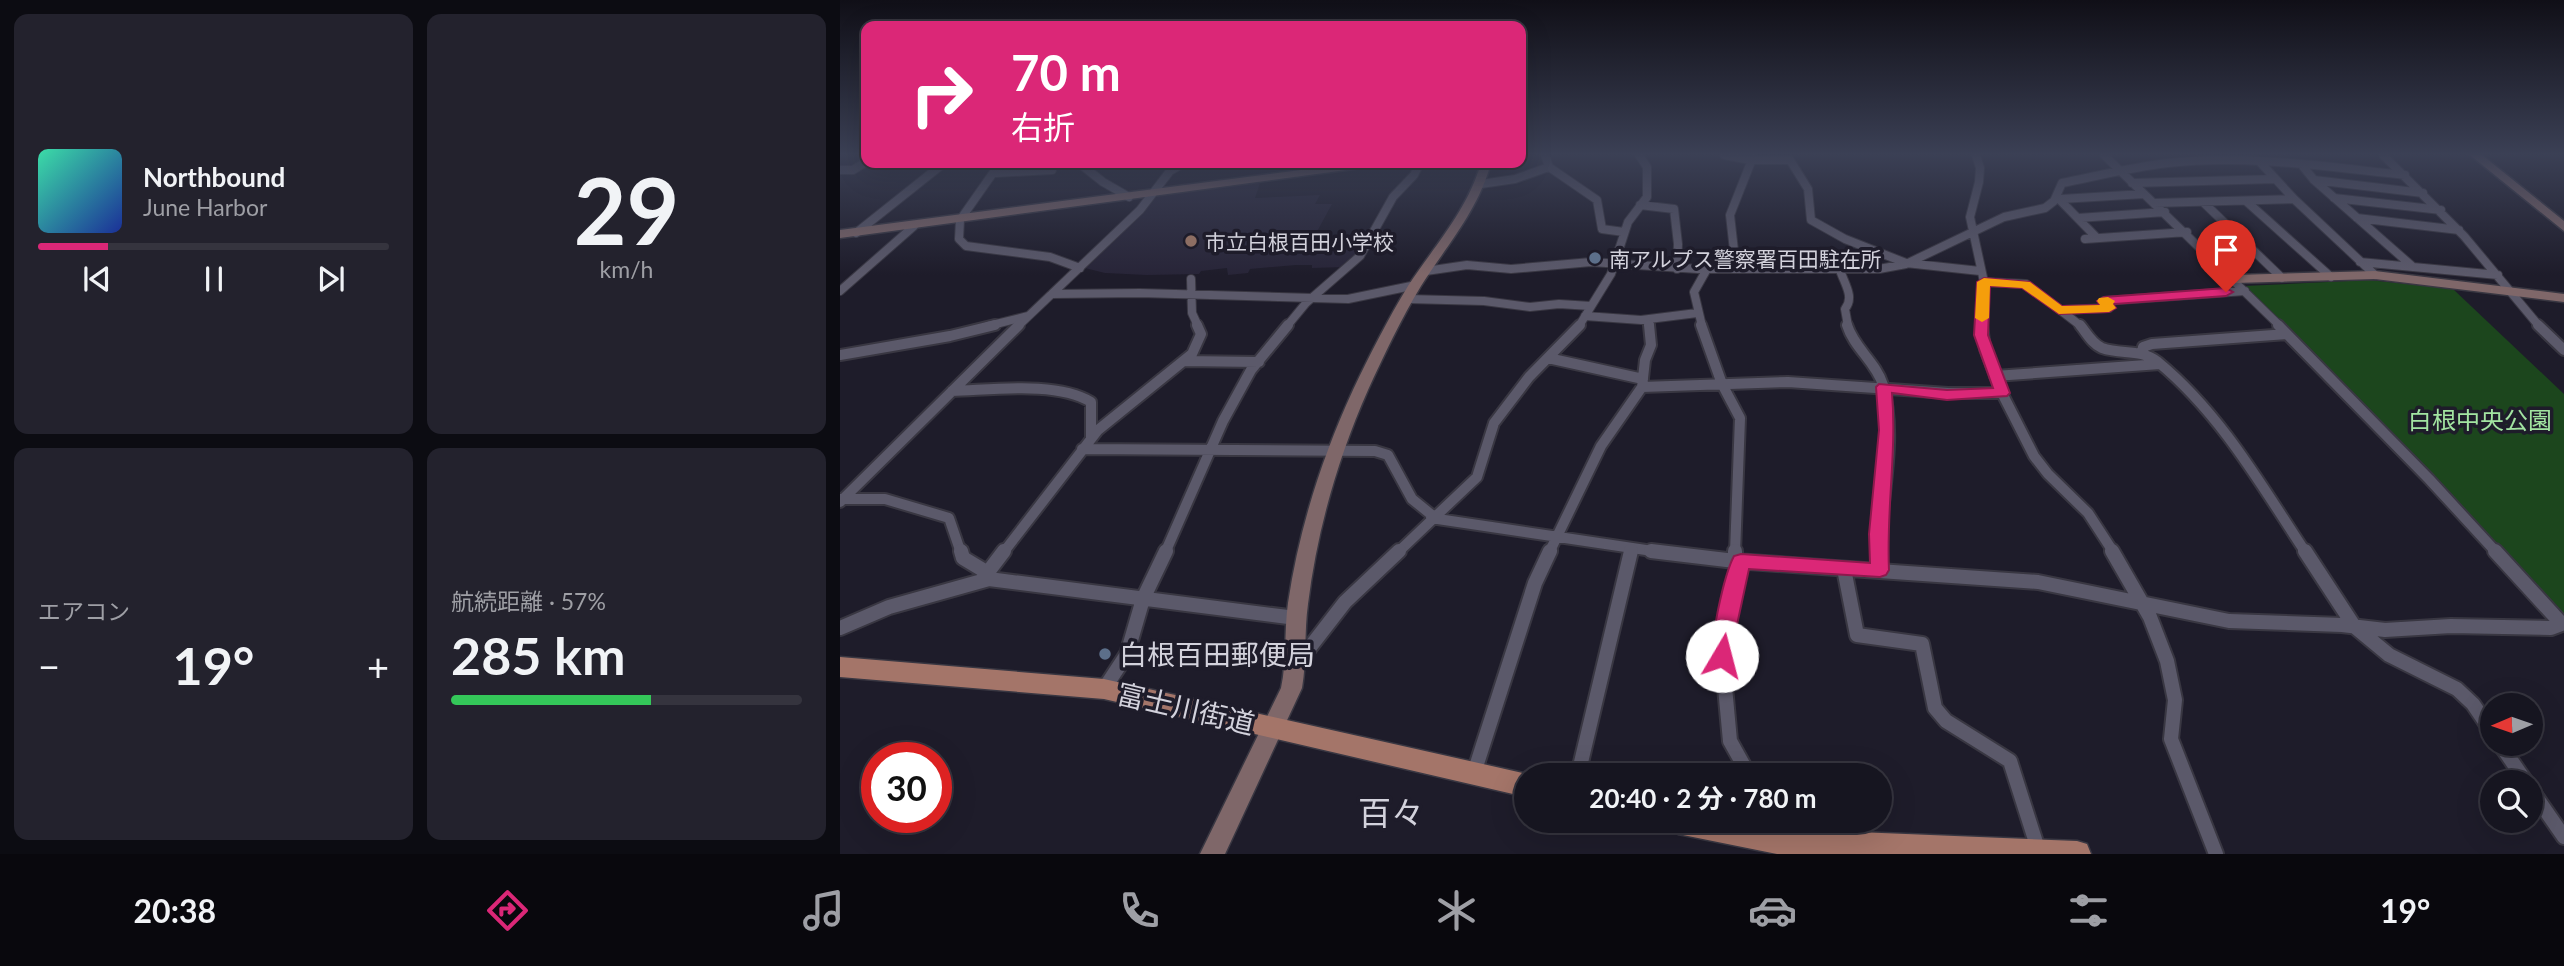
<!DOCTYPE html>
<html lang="ja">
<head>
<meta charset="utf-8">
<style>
  body { margin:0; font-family:Lato,"Noto Sans JP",sans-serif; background:#23222d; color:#f1f3f6; height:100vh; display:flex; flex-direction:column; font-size:26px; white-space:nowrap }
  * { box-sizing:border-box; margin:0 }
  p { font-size:23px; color:#9e9fa5 }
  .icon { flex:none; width:38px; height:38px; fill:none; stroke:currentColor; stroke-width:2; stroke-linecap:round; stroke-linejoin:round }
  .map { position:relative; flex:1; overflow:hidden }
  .drawer { display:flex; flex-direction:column; gap:14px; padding:14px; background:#0c0c12; width:840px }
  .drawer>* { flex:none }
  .banner { position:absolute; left:21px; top:21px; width:665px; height:147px; border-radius:14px; box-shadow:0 7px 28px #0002,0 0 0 2px #35343e; background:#db2777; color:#fff; overflow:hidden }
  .needle { width:46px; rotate:268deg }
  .controls { position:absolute; left:1640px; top:693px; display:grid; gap:14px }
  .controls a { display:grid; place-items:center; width:63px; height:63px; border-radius:50%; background:#161520; box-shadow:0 7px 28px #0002,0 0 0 2px #35343e; font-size:35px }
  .speed { position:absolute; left:21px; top:742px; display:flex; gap:14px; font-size:35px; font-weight:700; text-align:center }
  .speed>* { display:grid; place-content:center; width:91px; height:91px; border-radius:50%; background:#161520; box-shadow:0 7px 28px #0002,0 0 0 2px #35343e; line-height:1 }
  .speed .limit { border:10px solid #d22; background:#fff; color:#111 }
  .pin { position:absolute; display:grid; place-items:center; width:60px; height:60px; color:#fff; margin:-72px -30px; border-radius:50% 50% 50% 0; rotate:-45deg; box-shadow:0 0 7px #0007 }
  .pin .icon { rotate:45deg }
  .me { position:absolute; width:77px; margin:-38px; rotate:8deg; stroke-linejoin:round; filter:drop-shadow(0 0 5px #0008) }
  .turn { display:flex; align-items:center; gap:24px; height:147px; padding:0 35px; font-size:32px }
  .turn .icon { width:91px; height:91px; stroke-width:2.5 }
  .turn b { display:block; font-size:49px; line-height:60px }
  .big { font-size:52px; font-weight:700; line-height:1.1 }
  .drawer .widget { flex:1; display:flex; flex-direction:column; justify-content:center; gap:10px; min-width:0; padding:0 24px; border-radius:14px; background:#23222d }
  .drawer .dial { align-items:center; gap:0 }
  .dial b { font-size:91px; line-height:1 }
  .song { display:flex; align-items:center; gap:21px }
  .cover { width:84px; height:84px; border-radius:10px; background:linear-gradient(135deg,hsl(160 70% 55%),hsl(230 70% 35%)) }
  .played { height:7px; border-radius:4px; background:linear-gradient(90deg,#db2777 20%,#35343e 20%) }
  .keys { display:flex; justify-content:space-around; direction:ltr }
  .heat { display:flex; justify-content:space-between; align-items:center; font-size:38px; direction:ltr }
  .charge { height:10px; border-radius:5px; background:linear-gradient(90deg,#34c759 57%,#35343e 0) }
  .drawer .tiles { flex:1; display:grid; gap:14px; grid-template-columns:repeat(2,1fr) }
  .trip { position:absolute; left:674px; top:763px; width:378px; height:70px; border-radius:35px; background:#161520; box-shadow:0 7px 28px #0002,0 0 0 2px #35343e; font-weight:700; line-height:70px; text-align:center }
  .menu { display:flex; height:112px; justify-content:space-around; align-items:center; background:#09080d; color:#9e9fa5 }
  .menu .icon { width:49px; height:49px }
  .menu .selected { color:#db2777 }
  .menu b { font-size:32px; color:#f1f3f6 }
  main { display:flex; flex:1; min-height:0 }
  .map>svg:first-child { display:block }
  .built { fill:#282538 }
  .green { fill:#1c461d }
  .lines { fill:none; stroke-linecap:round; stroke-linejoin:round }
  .street-far2-casing { stroke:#393742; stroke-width:10 }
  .street-far1-casing { stroke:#393742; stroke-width:14 }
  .street-casing { stroke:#393742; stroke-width:18 }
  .secondary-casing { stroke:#393742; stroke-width:3 }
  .primary-casing { stroke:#393742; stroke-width:3 }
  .street-far2 { stroke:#5b596a; stroke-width:8 }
  .street-far1 { stroke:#5b596a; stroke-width:10 }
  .street { stroke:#5b596a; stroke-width:14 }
  .secondary { fill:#7f6769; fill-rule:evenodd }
  .primary { fill:#a47569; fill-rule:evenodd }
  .route { fill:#db2777; stroke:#8e194d; stroke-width:2 }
  .slow { fill:#f59e0b }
  .education-dot { fill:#8d6e63; stroke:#1e1c2a; stroke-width:2.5 }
  .service-dot { fill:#5c6f8a; stroke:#1e1c2a; stroke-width:2.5 }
  .labels { text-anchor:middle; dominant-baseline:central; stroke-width:7; stroke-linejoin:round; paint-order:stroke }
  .far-poi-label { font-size:21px; fill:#d3d2dc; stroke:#1e1c2a; text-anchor:start }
  .park-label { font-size:24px; fill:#a2e4a1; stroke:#1e1c2a }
  .near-poi-label { font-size:28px; fill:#d3d2dc; stroke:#1e1c2a; text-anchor:start }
  .near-street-label { font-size:28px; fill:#d3d2dc; stroke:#1e1c2a }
  .near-quarter-label { font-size:33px; fill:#d3d2dc; stroke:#1e1c2a }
</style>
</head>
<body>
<main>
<section class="drawer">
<div class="tiles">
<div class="widget">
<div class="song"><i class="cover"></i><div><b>Northbound</b><p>June Harbor</p></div></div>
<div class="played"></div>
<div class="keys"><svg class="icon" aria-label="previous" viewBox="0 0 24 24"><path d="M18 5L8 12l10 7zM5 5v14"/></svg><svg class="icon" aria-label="pause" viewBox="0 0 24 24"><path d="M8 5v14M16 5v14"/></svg><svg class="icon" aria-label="next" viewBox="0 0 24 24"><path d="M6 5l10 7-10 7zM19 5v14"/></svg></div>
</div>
<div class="widget dial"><b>29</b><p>km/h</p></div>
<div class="widget"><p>エアコン</p>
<div class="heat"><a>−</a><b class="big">19°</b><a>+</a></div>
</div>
<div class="widget"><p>航続距離 · 57%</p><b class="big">285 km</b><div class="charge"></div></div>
</div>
</section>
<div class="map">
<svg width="1724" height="854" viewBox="0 0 1724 854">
  <rect width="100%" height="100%" fill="#1e1c2a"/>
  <path class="built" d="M421,180L415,198L480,195L475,204H492L473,239L471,250H519L506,267L472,268V265H456L410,269L408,273L388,275L387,268L361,271L359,274L307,275L265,273L245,268L317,195Z"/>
  <path class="green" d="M1529,280L1613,289L1724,394V615L1404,286Z"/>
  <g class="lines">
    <defs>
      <path id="street-far2" d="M705,155L709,167L757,200L762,229L784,232
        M884,155L910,160H950L968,189L971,220L1005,239L1066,263L1140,271
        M1136,155L1140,168L1139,182L1130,217L1144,282L1141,326
        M1264,155L1440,326
        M1543,155L1624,236L1699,326
        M1420,162L1454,199L1535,275
        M160,163L120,220L119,239L126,246L210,257L240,268
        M239,163L263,182L289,197
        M1461,164L1474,180L1572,266
        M0,170H13L26,162
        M156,173L212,170
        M1474,180L1583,193
        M1292,183L1435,179
        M641,184L675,179L709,167
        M1218,198L1257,238
        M1494,198L1601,210
        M1221,199L1304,194
        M1406,201L1491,277
        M1363,202L1442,278
        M1314,203L1454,199
        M800,205L834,209L838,244L837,269
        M1238,218L1325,212
        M1517,218L1619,230
        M16,233L104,163
        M1245,239L1347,232
        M1520,262L1658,275
        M896,268L890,215L913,157
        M1000,270C1004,283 1015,297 1005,309L1008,326
        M586,271L627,265L671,269L751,262L858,269H1039L1066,264L1164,217L1205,208L1214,201L1222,183C1257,176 1293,167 1328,163C1406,154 1488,167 1565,175
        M351,279L352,313L358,326
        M1144,282L1186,284L1241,326
        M0,291L74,226
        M212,294L300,293L508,299L576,285
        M568,299L644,301L690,307L719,304L751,306
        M1222,310L1269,308L1264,301L1405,291
        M745,316L801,320L857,313
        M809,320L810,326
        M148,326L188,316
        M178,326L300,210L330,171L344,163
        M447,326L466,303L520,256L553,197L574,175L580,163
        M739,326L771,274L788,222L807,197V167L799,155
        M862,326L854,292L867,269"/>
      <path id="street-far1" d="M861,325L882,384L900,418L895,553
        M1007,325C1014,348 1036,362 1043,385C1058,438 1041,498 1040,553
        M1142,325L1145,349L1162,393L1194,456L1208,474L1248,513L1274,553
        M1240,325C1246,332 1252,344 1262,348C1282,355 1300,348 1318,362C1381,414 1421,485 1466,553
        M1438,325L1589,479L1657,553
        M1698,325L1724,350
        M1302,352L1303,347L1312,344L1447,334
        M0,355L110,336L155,325
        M708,358L803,379
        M344,361L419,362
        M1155,376L1320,364
        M802,387L948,382L1108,393H1162
        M112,391C152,390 217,381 251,402V439
        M242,449L535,451L548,455L572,499L593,516
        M0,499H45L109,518L121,553
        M0,502L179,325
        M591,518L826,553
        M163,553L258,430L352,354L361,334L357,325
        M325,553L383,421L411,370L448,325
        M557,553L637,477L654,423L689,377L740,325
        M709,553L761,446L802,387L805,360L811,345L809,325
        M791,553L792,549"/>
      <path id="street" d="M121,551L123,558L148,573
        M811,551L895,561L1198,582L1389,621L1502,625L1545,630L1611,626L1711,628L1724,623
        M1272,551L1310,617L1327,661L1335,700L1331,739L1376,854
        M1465,551L1514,626L1549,655L1617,689L1633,704L1652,732
        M1655,551L1721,623
        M895,561V551
        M901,561L882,655L890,741L909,775
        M1004,569L1017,635L1082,644L1095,708L1106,721L1170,761L1199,852
        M1040,570V551
        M142,580L164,551
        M0,628L49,607L149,579L456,618
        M457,664L505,602L559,551
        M264,689L287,654L303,599L326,551
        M1660,744L1686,782
        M634,773L695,583L710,551
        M738,775L791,551
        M1690,788L1724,837
        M919,821V839"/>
      <path id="secondary" d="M1630,155H1642L1724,221V231Z
        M514,163H541L536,166L0,238V230Z
        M641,163H651C638,211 607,245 581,286C561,319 544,355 528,390C498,458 477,530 468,604C464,632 467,660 462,688L385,854H360L441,688C447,660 444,631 448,603C459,529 482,457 513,390C530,354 548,319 568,286C595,245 627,211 641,163Z
        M1535,271L1724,294V302L1535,279L1394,283L1388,279L1394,275Z"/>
      <path id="primary" d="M0,657L264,679L692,775H686V797L264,699L0,677Z
        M825,821H895L944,829L1237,841L1247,844L1251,854H937L838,834L829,830Z"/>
    </defs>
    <use href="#street-far2" class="street-far2-casing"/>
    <use href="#street-far1" class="street-far1-casing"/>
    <use href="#street" class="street-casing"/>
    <use href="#secondary" class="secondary-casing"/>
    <use href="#primary" class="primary-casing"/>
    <use href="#street-far2" class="street-far2"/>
    <use href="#street-far1" class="street-far1"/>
    <use href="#street" class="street"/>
    <use href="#secondary" class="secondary"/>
    <use href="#primary" class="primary"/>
  </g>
  <linearGradient id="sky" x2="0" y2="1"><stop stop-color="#100f17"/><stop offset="0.56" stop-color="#3b4055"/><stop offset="1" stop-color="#3b4055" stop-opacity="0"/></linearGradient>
  <rect width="1724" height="275" fill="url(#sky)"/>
  <path class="route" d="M1144,278L1190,282L1222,306L1260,305L1257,301L1264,297L1386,288L1393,292L1386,296L1273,304L1276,308L1269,312L1219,314L1182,288L1150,286L1148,335L1170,393L1167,396L1107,400L1052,393C1057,452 1046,511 1049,570L1046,575L1040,577L909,569L889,662L882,664L875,662C867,646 885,573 894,556L901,554L1030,563L1029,534L1039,430L1036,387L1039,384L1107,390L1153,388L1134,335L1137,282Z"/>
  <path class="slow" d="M1144,278L1190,282L1222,306L1260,305L1257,301L1259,298L1268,297L1275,301L1273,304L1276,308L1269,312L1219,314L1182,288L1150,286L1149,318L1142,322L1135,318L1137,282Z"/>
  <circle class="education-dot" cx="351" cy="241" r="7"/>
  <g class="service-dot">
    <circle cx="755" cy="258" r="7"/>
    <circle cx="265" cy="654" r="7"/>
  </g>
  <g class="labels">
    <g class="far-poi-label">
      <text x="365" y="241">市立白根百田小学校</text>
      <text x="769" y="258">南アルプス警察署百田駐在所</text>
    </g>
    <g class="park-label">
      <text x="1640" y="419">白根中央公園</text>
    </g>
    <g class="near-poi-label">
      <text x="279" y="654">白根百田郵便局</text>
    </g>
    <g class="near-street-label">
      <text transform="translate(346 708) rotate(13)">富士川街道</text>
    </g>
    <g class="near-quarter-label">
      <text x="551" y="812">百々</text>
    </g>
  </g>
</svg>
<div class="controls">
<a><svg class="needle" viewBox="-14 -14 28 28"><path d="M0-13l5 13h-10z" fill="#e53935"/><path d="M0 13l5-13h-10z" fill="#9e9fa5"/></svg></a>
<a><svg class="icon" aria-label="search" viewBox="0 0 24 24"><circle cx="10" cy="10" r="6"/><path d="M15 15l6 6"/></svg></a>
</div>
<div class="speed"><div class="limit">30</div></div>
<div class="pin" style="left:1386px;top:292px;background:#d93025"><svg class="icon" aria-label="arrive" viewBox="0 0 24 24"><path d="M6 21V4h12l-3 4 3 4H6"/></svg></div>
<svg class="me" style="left:882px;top:656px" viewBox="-20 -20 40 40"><circle r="19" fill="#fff"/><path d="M0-13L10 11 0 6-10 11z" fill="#db2777"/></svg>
<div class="trip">20:40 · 2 分 · 780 m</div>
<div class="banner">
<div class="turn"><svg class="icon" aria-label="right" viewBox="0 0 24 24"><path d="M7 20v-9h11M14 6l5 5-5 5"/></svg><div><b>70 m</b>右折</div></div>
</div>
</div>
</main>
<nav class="menu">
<b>20:38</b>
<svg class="icon selected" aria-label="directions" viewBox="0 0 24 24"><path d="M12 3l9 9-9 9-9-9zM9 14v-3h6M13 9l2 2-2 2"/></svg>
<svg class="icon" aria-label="music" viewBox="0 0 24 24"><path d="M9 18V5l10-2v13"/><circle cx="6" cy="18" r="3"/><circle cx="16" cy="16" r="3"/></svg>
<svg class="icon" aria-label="phone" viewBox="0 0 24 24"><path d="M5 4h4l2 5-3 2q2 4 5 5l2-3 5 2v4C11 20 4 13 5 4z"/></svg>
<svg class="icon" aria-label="climate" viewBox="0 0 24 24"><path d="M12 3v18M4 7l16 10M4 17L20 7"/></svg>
<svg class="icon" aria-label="car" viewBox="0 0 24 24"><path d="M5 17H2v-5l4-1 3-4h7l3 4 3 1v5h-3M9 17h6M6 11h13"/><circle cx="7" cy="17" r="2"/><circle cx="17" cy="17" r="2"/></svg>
<svg class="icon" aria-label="filters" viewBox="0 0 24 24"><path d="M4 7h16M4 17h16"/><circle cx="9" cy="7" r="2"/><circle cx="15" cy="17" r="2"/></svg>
<b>19°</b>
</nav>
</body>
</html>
